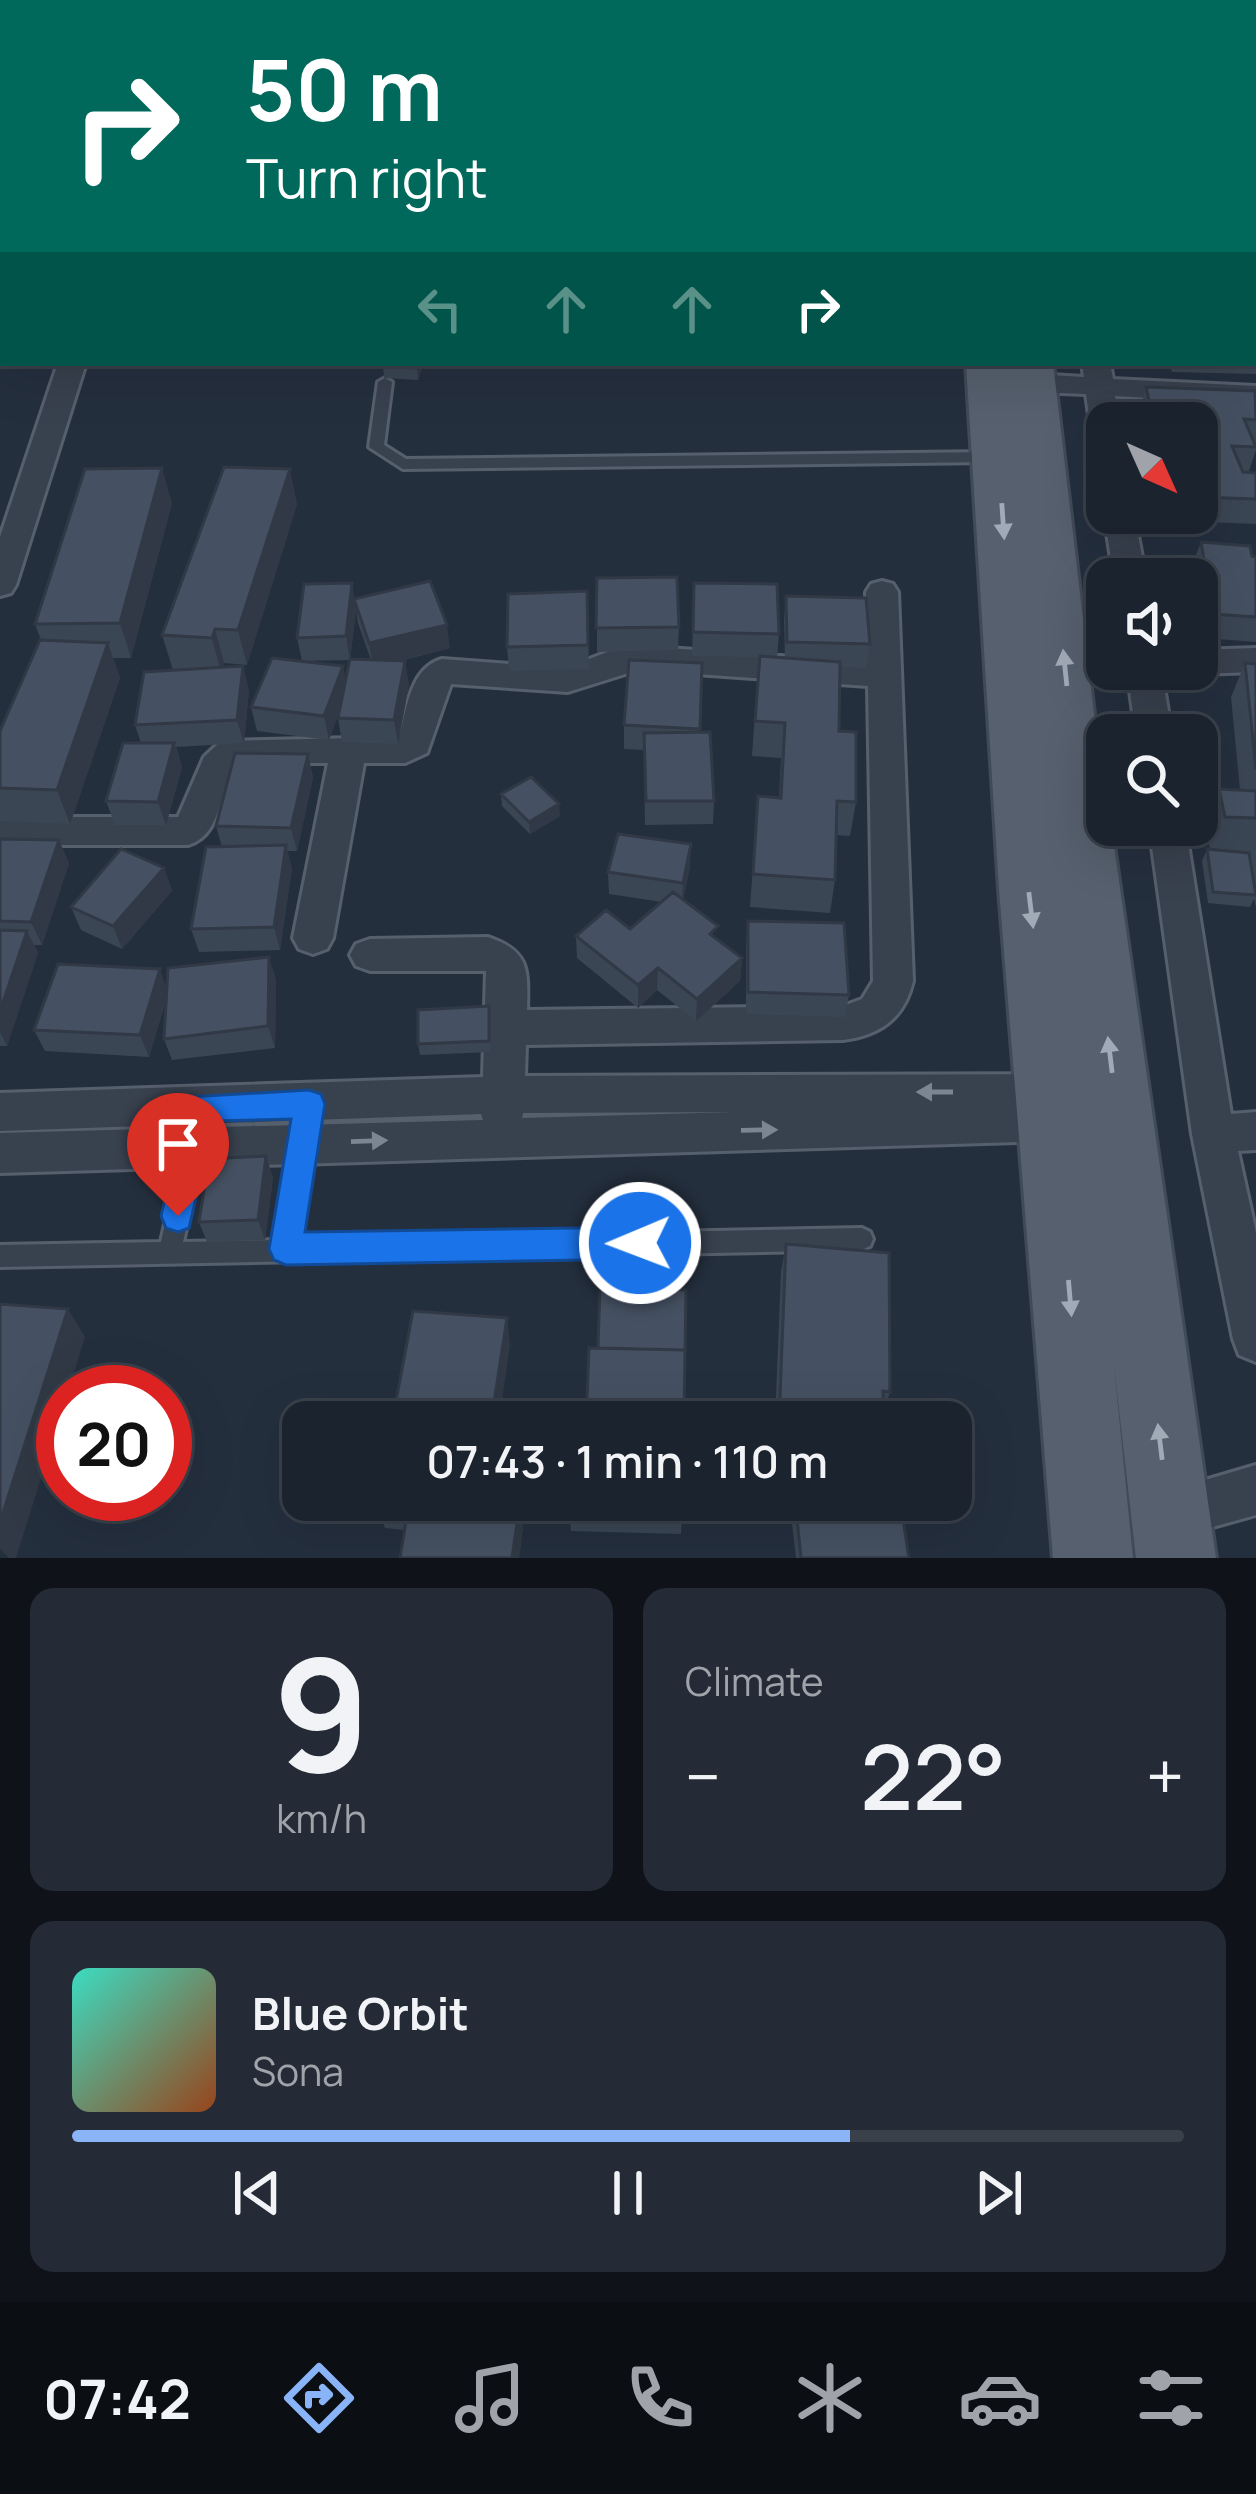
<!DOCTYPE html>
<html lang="en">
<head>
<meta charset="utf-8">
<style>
  body { margin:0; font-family:Manrope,sans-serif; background:#242b36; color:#f1f3f6; height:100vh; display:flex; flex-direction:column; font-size:45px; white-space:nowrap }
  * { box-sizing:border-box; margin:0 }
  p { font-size:39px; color:#a0a4aa }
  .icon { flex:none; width:66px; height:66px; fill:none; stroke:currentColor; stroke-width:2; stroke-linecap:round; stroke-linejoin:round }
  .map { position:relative; height:1558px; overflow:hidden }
  .side { display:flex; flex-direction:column; gap:30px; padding:30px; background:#0f1319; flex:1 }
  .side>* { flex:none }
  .top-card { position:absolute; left:0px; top:0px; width:1257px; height:366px; box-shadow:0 12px 48px #0002,0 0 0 3px #39404a; background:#00695c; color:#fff; overflow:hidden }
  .needle { width:78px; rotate:135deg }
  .fabs { position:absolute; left:1086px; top:402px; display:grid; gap:24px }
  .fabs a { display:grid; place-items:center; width:132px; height:132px; border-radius:24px; background:#1b232e; box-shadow:0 12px 48px #0002,0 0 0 3px #39404a; font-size:60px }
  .speed { position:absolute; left:36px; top:1365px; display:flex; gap:24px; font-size:60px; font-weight:700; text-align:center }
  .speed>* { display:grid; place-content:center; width:156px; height:156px; border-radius:50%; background:#1b232e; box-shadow:0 12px 48px #0002,0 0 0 3px #39404a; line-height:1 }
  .speed .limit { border:18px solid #d22; background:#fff; color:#111 }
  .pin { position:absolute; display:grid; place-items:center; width:102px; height:102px; color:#fff; margin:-123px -51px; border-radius:50% 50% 50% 0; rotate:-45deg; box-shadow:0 0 12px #0007 }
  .pin .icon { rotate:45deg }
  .me { position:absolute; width:132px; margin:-66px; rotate:269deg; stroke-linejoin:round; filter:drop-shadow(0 0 9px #0008) }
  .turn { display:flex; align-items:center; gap:42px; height:252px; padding:0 48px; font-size:54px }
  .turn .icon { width:156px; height:156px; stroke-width:2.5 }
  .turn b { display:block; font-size:84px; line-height:102px }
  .lanes { display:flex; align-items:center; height:114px; padding:0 48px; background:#0003; justify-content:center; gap:60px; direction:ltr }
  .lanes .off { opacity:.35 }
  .big { font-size:90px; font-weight:600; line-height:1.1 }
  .side .widget { flex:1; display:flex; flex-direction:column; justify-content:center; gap:18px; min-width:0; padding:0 42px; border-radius:24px; background:#242b36 }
  .side .dial { align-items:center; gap:0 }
  .dial b { font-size:156px; line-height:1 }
  .song { display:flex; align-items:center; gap:36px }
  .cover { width:144px; height:144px; border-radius:18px; background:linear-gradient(135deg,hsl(170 70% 55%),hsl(20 70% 35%)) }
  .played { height:12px; border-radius:6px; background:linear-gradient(90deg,#8ab4f8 70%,#39404a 70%) }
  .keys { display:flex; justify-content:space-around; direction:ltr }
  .heat { display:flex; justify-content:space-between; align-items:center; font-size:66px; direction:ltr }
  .side .tiles { flex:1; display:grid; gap:30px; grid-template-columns:1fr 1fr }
  .widget:last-child { grid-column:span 2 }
  .trip { position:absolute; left:282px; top:1401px; width:690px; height:120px; border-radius:24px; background:#1b232e; box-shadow:0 12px 48px #0002,0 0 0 3px #39404a; font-weight:600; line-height:120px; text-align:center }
  .menu { display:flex; height:192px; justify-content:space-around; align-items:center; background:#0b0e12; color:#a0a4aa }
  .menu .icon { width:84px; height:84px }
  .menu .active { color:#8ab4f8 }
  .menu b { font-size:54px; color:#f1f3f6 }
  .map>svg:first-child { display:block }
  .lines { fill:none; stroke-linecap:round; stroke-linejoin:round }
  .lane-casing { stroke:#565f6c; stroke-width:6 }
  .street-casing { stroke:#565f6c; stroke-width:6 }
  .primary-casing { stroke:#414a57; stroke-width:6 }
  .lane { fill:#38414e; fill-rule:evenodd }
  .street { fill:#38414e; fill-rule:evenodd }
  .primary { fill:#56606e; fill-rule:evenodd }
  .wall { fill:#3b4654 }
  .shaded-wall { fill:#303945 }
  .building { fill:#455162; stroke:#303945; stroke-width:3 }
  .oneway { fill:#a1aab7 }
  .oneway2 { fill:#7c8592 }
  .route { fill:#1a73e8; stroke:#114b97; stroke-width:3 }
</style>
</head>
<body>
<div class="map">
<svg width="1256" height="1558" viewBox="0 0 1256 1558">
  <rect width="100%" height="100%" fill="#242f3e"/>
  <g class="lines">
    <defs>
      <path id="lane" d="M385,378L392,382L384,445L406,459L993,452L1000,457L993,462L403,469L369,447L378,382Z
        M303,1134L311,1137L314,1144L299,1239L862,1228L870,1232L873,1239L870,1246L862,1250L0,1267V1245L161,1242L182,1147L185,1140L193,1137L201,1140L204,1147L183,1242L276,1240L292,1144L295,1137Z"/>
      <path id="street" d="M205,0H227L204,3Z
        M1031,0H1053V3H1031Z
        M1254,43L1256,44V59L1254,58Z
        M0,95H3V109H0Z
        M58,363H86L16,585L11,593L0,596V537Z
        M1082,363H1110L1113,379L1256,386V404L1115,396L1120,423H1107V444L1092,435L1086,394L1034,392L1020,383L1034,374L1084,377Z
        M1107,508V513H1134L1146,579H1114L1104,513Z
        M882,581L893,584L898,592L913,981C904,1019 880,1035 843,1040L526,1045L525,1076L1052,1074L1067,1079L1073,1092L1063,1106L1075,1122L1069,1135L1054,1141L0,1173V1133L483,1120L481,1114L0,1131V1093L483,1077L486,971H370L356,966L350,955L356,944L370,939L488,937C530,951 528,970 527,1010L843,1006L862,999L873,981L868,686L638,670L568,692L451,684L427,753L405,763H364L333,938L327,949L313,954L299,949L293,938L328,763H241C216,786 225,834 188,845H0V817H178L204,757L221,741L399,737C407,709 410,668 442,659L566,668L610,651L638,646L867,662L866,592L871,584ZM735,1112L522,1118L523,1113Z
        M1256,648V672L1197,674L1184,669H1197V650Z
        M1127,669H1161L1172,735H1136Z
        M1149,825H1185L1231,1114L1256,1112V1150L1238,1151L1256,1233V1362L1239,1355L1233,1339L1192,1134Z
        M1256,1465V1515L1169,1539L1151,1532L1144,1514L1151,1496Z"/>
      <path id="primary" d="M933,0H967L968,3H934Z
        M966,363H1053L1107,825H1111L1216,1558H1136L1114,1366L1133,1558H1053L999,889Z"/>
    </defs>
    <use href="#lane" class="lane-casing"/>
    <use href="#street" class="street-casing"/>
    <use href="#primary" class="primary-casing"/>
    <use href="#lane" class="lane"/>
    <use href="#street" class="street"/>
    <use href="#primary" class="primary"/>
  </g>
  <path class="wall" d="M0,0L3,3V87H0Z
    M1254,102L1256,103V208L1254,218Z
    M1254,284H1256V374L1172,372L1169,363H1254Z
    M383,363H424L418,380L384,378Z
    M1146,387L1256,395V450L1249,471H1243L1256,473V524L1182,521L1180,513H1197V423H1142L1139,411Z
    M172,503L131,658H113L120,678L70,824L0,821V731L41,640L35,624Z
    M297,504L247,665L224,663L222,668L249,690L244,743L176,747L182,767L166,825H115L106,801L141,743L135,725L173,670L162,635Z
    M1201,542L1256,557V642L1204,638L1197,595V579H1194L1192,566Z
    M597,578L679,627L678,650L597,652Z
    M352,583L354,599L450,648L400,661L409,684L398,744L342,742L338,718L339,713L329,740L257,731L251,707L346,680L371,660L358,623L356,610L350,660L302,661L297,638Z
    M694,583L779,634L777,658H785L784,620L786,596L870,644L866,668L840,667L839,731L856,802L850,836L836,835L835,880L830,913L750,907L758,796L779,797L781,758L752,756L759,657L692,656Z
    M587,591L589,669L509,671L507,647Z
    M702,663L699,732L714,801L713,824L645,825L644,750L624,749V725Z
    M1245,663L1256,664V907L1254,899L1250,907L1208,903L1202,861L1207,849L1210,850L1205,823L1219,789L1240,790L1231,697Z
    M308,754L313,778L297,851H287L292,868L280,950L199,952L191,929L222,847L216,826Z
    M501,794L560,816L530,834L502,806Z
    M0,839L69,863L42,945H34L38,953L7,1046H0Z
    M690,867L683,900L717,939L742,958L740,981L696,1021L657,990L638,1008L577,958L576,936L630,929L662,902L609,894L608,872Z
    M164,868L172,891L122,949L81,930L71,907Z
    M748,921L849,995L845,1017L746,1014V943Z
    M276,979L275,1048L172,1060L164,1039L166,1000L149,1057L45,1051L34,1030L167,988Z
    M490,1017V1052L420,1055L418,1044Z
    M273,1177L265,1240L207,1242L199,1222Z
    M786,1244L890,1392L883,1413V1422H775L781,1272Z
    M683,1500L681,1534L571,1531L569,1508Z
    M791,1500H900L909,1558H796L790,1506Z
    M520,1503L523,1526L519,1558H400L405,1530L385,1528L377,1505Z"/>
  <path class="shaded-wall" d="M92,0H112L110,3H91Z
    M3,12V46L2,48L0,41V18Z
    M418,363H424L418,380L417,368Z
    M162,468L172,503L131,658L120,623Z
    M290,469L297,504L247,665L238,630Z
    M352,583L356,610L350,660L346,636Z
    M447,625L450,648L373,667L369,643Z
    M215,629L224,663L221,672L212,638Z
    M108,643L120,678L70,824L57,790Z
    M405,661L409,684L398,744L394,720Z
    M243,666L249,690L244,743L237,720Z
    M343,666L348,690L329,740L324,716Z
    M174,743L182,767L166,825L158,802Z
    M308,754L313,778L297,851L291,828Z
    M559,804L560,816L530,834L529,822Z
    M59,840L69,863L42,945L31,922Z
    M691,844L690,867L682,905L683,883Z
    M286,845L292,868L280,950L274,927Z
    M164,868L172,891L122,949L113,926Z
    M27,931L38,953L7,1046L0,1032V1011Z
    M269,957L276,979L275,1048L268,1026Z
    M742,958L740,981L696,1021L697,999Z
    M658,968L657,990L638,1008V985Z
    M160,969L168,992L149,1057L140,1035Z
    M266,1156L273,1177L265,1240L258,1220Z
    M68,1309L85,1337L68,1392H63V1408L16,1558H9L0,1549V1522Z
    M507,1318L510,1345L499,1422H491Z
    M520,1503L523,1526L519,1558H512Z"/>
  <path class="building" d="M0,0H9L7,3H3V12L0,18Z
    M49,0H92L91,3H48Z
    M1095,0H1129L1130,2L1097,3Z
    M1143,0H1175L1176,3L1124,2H1143Z
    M0,47H3V64L0,65Z
    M1254,102L1256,103V174H1254Z
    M1254,322H1256V350H1254Z
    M383,363H418L417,368L382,366Z
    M1146,387L1255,391L1256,420L1244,419L1256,447L1232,446L1243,472L1256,473V499L1197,497V487H1199L1197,423H1154Z
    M224,467L290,469L238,630L215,629L212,638L162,635Z
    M162,468L120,623L35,624L85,469Z
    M1201,542L1250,546L1252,556L1256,557V617L1213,614Z
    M677,577L679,627L596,628L597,578Z
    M430,581L447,625L369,643L354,599Z
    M352,583L346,636L297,638L304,584Z
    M694,583L777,584L779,634L693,632Z
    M587,591L588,645L507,647L508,594Z
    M786,596L866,598L870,644L787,642Z
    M40,640L108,643L57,790L0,788V731Z
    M760,656L840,662L839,731L856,732V802L837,801L835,880L753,874L758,796L781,798L785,723L755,721Z
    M272,658L343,666L324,716L251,707Z
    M350,659L405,661L394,720L338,718Z
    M629,660L702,663L700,729L624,725Z
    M1245,663L1256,664V769Z
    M243,666L237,720L135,725L144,672Z
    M710,732L714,801H646L644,733Z
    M123,743H174L158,802L106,801Z
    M235,753L308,754L291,828L216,826Z
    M531,777L559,804L529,822L501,794Z
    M1219,789L1256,791V818L1225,817Z
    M618,834L691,844L683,883L608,872Z
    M0,839L59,840L31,922L0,921Z
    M286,845L274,927L191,929L206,847Z
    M121,849L164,868L113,926L71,907Z
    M1207,849L1249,853L1256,895L1213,892Z
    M673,892L718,926L710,934L742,958L697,999L658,968L638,985L576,936L606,910L630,929Z
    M748,921L844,923L849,995L748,992Z
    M0,930L27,931L0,1011Z
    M269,957L268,1026L164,1039L168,968Z
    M58,964L160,969L140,1035L34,1030Z
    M489,1006V1041L418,1044V1010Z
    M266,1156L258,1220L199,1222L209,1159Z
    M786,1244L889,1253L890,1392L883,1391V1422H779Z
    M600,1287L686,1290L685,1354V1350L598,1348Z
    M0,1304L68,1309L0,1522Z
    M413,1311L507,1318L491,1422H392Z
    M589,1348L685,1350L684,1422H586Z
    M378,1500H490L520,1503L512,1558H400L408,1508L377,1505Z
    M569,1500H683V1511L569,1508Z
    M795,1500H900L909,1558H801Z"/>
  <defs><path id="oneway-solid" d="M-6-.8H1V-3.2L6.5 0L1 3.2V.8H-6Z" transform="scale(3)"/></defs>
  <g class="oneway">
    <use href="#oneway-solid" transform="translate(1003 521) rotate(86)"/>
    <use href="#oneway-solid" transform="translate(1065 668) rotate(-96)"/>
    <use href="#oneway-solid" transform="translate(1031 910) rotate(83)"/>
    <use href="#oneway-solid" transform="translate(1110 1055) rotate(-97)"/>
    <use href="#oneway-solid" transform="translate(1070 1298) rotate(85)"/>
    <use href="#oneway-solid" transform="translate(1160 1442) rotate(-97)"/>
  </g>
  <g class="oneway2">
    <use href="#oneway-solid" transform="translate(935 1092) rotate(180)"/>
    <use href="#oneway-solid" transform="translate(759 1130) rotate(-1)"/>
    <use href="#oneway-solid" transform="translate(369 1141) rotate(-2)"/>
  </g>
  <path class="route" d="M309,1090L321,1094L325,1104L305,1232L640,1227L653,1231L658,1243L653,1254L640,1259L286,1265L274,1260L269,1249L291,1119L214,1121L189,1228L178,1232L166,1228L161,1216L189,1097Z"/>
</svg>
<div class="fabs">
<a><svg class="needle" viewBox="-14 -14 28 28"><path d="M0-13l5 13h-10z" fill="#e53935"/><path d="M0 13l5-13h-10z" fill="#a0a4aa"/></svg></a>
<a><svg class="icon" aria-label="sound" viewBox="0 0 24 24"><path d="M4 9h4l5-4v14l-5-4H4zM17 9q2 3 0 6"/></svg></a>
<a><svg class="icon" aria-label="search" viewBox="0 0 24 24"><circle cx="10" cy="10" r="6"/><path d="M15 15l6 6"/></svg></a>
</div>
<div class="speed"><div class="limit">20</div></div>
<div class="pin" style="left:178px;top:1216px;background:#d93025"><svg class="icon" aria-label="arrive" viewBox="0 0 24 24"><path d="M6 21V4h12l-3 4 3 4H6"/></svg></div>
<svg class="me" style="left:640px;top:1243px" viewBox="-20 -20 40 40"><circle r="17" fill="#1a73e8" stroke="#fff" stroke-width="3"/><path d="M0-11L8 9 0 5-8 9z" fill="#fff"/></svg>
<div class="trip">07:43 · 1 min · 110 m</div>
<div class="top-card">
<div class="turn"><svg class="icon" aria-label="right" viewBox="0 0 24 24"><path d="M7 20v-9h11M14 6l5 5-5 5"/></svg><div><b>50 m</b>Turn right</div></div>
<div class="lanes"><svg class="icon off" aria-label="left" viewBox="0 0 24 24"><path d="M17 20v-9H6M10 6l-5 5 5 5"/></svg><svg class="icon off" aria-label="ahead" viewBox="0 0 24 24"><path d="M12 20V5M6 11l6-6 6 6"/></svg><svg class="icon off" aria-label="ahead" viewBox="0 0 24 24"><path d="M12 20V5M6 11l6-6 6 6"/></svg><svg class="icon" aria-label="right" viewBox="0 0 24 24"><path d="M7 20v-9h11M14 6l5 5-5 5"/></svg></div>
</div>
</div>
<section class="side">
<div class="tiles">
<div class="widget dial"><b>9</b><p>km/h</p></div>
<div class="widget"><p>Climate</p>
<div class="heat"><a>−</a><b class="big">22°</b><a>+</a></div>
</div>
<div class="widget">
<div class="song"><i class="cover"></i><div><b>Blue Orbit</b><p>Sona</p></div></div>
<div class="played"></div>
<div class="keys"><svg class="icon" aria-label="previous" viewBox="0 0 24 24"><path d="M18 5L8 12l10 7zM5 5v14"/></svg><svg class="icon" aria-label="pause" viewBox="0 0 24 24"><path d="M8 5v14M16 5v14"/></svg><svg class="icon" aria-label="next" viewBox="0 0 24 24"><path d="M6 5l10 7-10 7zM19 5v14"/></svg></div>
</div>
</div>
</section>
<nav class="menu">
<b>07:42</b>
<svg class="icon active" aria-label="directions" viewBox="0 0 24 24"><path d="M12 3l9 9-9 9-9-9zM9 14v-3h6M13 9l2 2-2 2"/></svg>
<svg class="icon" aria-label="music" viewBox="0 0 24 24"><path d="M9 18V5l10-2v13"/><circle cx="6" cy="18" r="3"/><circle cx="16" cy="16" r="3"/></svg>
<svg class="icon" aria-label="phone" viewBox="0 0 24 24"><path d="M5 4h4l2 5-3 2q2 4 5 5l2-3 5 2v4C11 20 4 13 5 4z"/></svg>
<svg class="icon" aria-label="climate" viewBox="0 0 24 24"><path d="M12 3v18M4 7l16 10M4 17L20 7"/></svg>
<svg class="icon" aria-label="car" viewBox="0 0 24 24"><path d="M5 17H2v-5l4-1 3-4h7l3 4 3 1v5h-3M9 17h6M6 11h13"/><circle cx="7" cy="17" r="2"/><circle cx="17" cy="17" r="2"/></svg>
<svg class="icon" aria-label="filters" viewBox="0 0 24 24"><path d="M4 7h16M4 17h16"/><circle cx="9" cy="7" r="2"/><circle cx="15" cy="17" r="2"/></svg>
</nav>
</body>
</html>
